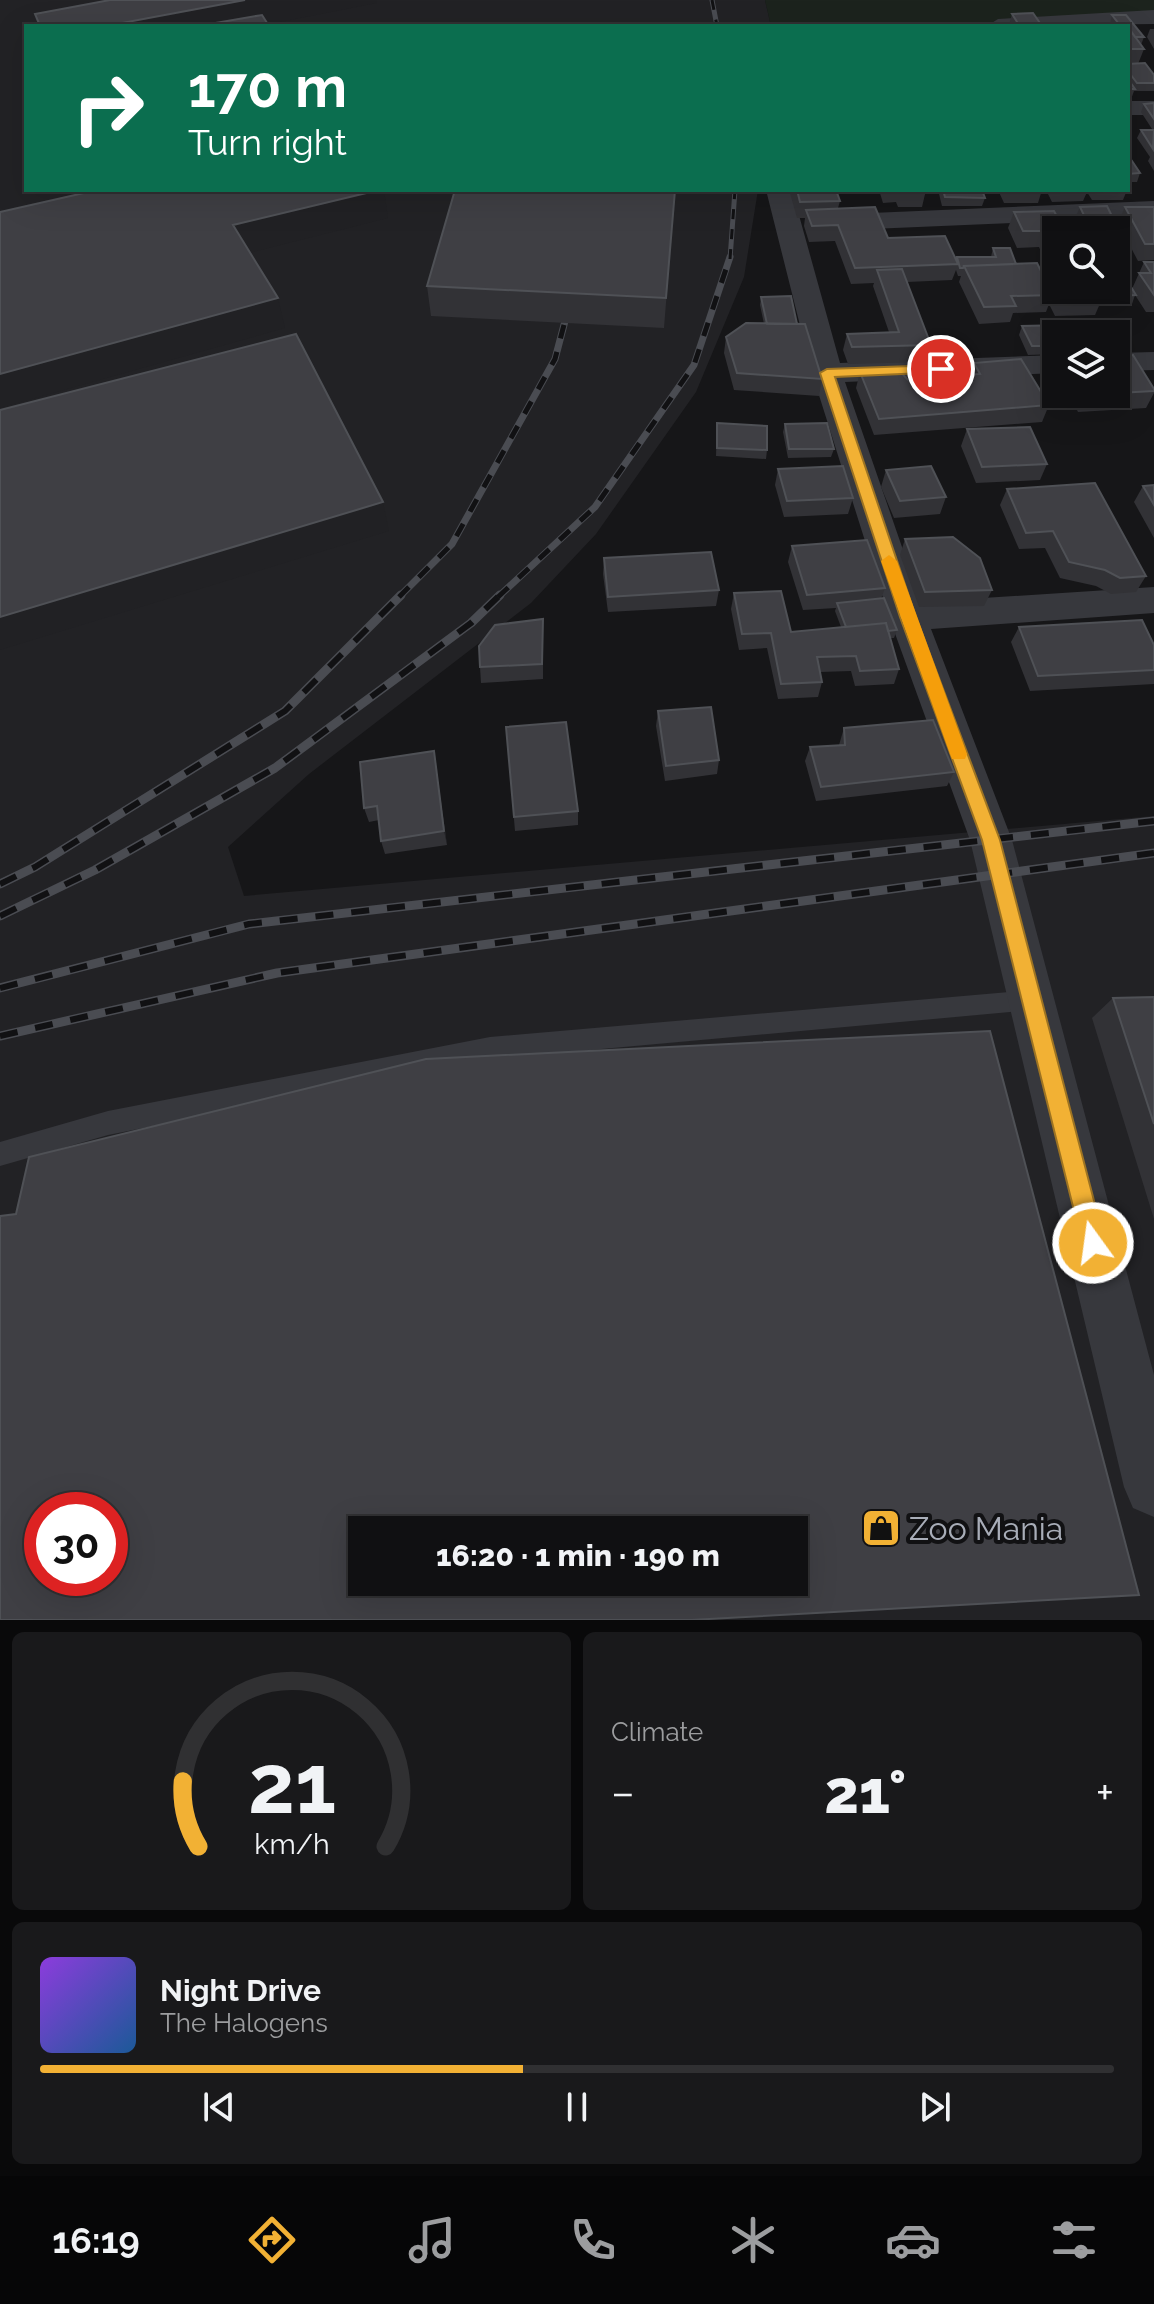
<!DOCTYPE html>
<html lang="en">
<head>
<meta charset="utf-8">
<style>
  body { margin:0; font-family:Raleway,sans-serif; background:#19191b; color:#f1f3f6; height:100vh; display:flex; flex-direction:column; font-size:30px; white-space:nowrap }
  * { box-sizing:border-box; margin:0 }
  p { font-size:26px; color:#9c9d9f }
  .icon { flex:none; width:44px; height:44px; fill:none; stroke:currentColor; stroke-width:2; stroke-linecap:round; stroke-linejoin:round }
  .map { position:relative; height:1620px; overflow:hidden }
  .details { display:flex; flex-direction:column; gap:12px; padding:12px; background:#09090a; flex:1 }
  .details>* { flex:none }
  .banner { position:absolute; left:24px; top:24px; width:1106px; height:168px; border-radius:0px; box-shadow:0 8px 32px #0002,0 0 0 2px #303032; background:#0b6e4f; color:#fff; overflow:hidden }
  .controls { position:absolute; left:1042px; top:216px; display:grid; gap:16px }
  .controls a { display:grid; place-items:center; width:88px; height:88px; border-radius:0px; background:#101012; box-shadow:0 8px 32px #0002,0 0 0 2px #303032; font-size:40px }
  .speed { position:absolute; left:24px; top:1492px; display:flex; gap:16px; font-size:40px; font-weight:700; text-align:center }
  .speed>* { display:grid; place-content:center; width:104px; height:104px; border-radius:50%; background:#101012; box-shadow:0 8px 32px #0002,0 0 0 2px #303032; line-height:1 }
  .speed .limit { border:12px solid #d22; background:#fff; color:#111 }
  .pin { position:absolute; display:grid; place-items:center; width:68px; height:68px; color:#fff; margin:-34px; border:4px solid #fff; border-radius:50%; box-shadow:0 2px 8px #0007 }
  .me { position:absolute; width:88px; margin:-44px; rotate:346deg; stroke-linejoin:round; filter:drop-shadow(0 0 6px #0008) }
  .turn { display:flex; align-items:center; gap:28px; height:168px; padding:0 32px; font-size:36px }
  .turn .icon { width:104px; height:104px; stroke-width:2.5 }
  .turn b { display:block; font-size:56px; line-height:68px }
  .big { font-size:60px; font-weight:800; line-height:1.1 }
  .details .card { flex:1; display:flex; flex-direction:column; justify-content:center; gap:12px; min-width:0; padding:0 28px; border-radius:12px; background:#19191b }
  .details .dial { align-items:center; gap:0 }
  .dial svg { height:208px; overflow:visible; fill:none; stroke:#303032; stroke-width:7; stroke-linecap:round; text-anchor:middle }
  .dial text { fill:#f1f3f6; stroke:none }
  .song { display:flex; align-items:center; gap:24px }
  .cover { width:96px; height:96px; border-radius:12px; background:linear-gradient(135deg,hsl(270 70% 55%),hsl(210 70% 35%)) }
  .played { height:8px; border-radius:4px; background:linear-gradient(90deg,#f2b134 45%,#303032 45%) }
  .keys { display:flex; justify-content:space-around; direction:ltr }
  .heat { display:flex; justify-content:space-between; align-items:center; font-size:44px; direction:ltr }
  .details .tiles { flex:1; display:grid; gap:12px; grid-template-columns:1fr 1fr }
  .card:last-child { grid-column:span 2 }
  .trip { position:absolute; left:348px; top:1516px; width:460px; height:80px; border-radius:0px; background:#101012; box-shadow:0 8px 32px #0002,0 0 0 2px #303032; font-weight:800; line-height:80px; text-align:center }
  .tab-bar { display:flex; height:128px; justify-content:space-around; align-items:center; background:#060607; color:#9c9d9f }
  .tab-bar .icon { width:56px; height:56px }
  .tab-bar .current { color:#f2b134 }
  .tab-bar b { font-size:36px; color:#f1f3f6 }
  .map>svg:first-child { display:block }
  .built { fill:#222225; fill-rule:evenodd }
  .green { fill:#1c231d }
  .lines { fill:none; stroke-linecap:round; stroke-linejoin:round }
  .service { fill:#37383d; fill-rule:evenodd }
  .minor { fill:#37383d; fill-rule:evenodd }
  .rail-far2-casing { stroke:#4a4c52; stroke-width:5 }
  .rail-far1-casing { stroke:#4a4c52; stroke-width:7 }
  .rail-casing { stroke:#4a4c52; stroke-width:9 }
  .rail-far2 { stroke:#111113; stroke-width:3; stroke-dasharray:10; stroke-linecap:butt }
  .rail-far1 { stroke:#111113; stroke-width:5; stroke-dasharray:14; stroke-linecap:butt }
  .rail { stroke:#111113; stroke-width:6; stroke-dasharray:18; stroke-linecap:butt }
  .wall { fill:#323236 }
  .shaded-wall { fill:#212124 }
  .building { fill:#3f3f44; stroke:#4f5156; stroke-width:2; fill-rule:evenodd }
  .route { fill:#f2b134; stroke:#9d7322; stroke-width:2 }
  .slow { fill:#f59e0b }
  .labels { text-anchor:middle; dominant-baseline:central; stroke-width:8; stroke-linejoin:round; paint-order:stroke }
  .near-poi-label { font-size:32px; fill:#a8adb8; stroke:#111113; text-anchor:start }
</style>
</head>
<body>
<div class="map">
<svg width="1154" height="1620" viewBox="0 0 1154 1620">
  <rect width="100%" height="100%" fill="#161618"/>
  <path class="built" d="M0,0H765L771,26H26V190H758L744,277L696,392L596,534L531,603L309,774L228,847L244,896L1154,816V1620H0ZM42,1510H110V1578H42ZM362,1530H794V1582H362Z"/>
  <path class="green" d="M765,0H1154V15L902,26H771Z"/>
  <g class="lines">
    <path class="service" d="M1033,990L1041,993L1044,1000L1041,1007L1033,1010L490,1059L108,1135L0,1166V1142L108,1111L490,1037Z"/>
    <path class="minor" d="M1154,10V24L987,26L998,19Z
      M1128,101H1154V115H1128Z
      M766,190H792L840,363L1056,355V373L845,382L921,602L1154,587V613L931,629L1012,840L1154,1375V1517L1133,1508L1124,1487L970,840L889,617L812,373Z
      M1154,201V217L824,231L814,229L811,223L814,217L824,215Z
      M1154,352V370L1116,371V353Z"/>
    <defs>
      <path id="rail-far2" d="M712,0L717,26
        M730,259L735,190"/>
      <path id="rail-far1" d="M399,597L452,544L555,359L570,302
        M498,597L595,507L694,365L730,257"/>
      <path id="rail" d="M0,884L35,867L285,711L401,595
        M0,916L95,870L275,768L471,623L500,595
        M0,988L249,924L1154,821
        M0,1036L277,973L1154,853"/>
    </defs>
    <use href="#rail-far2" class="rail-far2-casing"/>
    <use href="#rail-far1" class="rail-far1-casing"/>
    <use href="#rail" class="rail-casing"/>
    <use href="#rail-far2" class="rail-far2"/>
    <use href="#rail-far1" class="rail-far1"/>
    <use href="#rail" class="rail"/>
  </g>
  <path class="wall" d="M1012,14L1042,26L1009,25Z
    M1112,15L1144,37L1141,45L1144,49L1138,64L1154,75V91H1134L1129,105L1128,26H1097L1098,24H1110Z
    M1150,29H1154V49L1147,37Z
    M1154,103V129H1152L1141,112L1144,104Z
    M1141,130H1154V171L1148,161L1150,157L1137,138Z
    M1128,155L1140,173L1137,182H1129L1130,183L1128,188Z
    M675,190L664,328L431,316L427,286Z
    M791,190H836L840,201L838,208L888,238L956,260L957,257H991L993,248L1016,264L1040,268L1043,260H1045L1039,247L1017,248L1008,228L1014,212L1056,230V290H1098L1102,299L1095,315L1055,316L1049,304L1046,312L1013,313L1010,322L979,324L959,282L961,276H958L956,270L952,280L907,282L931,345L926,362L848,364L843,350L847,334L889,332L873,286L874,283L851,284L835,241L809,242L804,226L805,218H797L790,193Z
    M879,190H926L922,207H898L896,202L883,203Z
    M938,190H982L985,198L982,206H942Z
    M998,190H1042L1038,203H1004Z
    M1046,190H1127L1123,200H1092L1087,192L1083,201L1052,202Z
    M1107,206L1128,249L1121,266H1118L1132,289L1144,262H1154V312H1146L1135,295L1132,304H1109L1101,290H1116V230H1076L1073,223L1080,207Z
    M1125,207H1154V260L1138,261L1118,223Z
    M761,297L797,324L822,379L819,396L734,390L724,353L726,337L764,324L760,305Z
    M1022,326L1056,334V354L1028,355L1019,335Z
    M1116,356L1154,389V393L1146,408L1078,412L1069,394H1116Z
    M974,363L1049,405L1042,422L874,435L856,388L860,372L908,380L970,375Z
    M717,423L767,450L766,459L716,456Z
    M785,424L834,449L831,457L788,458L783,432Z
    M967,429L1047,464L1040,480L976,483L961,446Z
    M778,469L853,498L848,514L784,517L775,485Z
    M886,470L946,497L940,514L894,518L881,487Z
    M1154,485V538L1134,502L1143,486Z
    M1007,489L1146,576L1136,592L1111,594L1096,586L1060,578L1045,548L1019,549L1000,505Z
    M905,539L992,590L984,606L919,607L900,555Z
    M792,546L885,588L881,599L897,630L894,638H890L899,669L894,684L855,686L851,671L820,672L822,682L818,697L778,699L767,648L739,650L731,609L734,593L791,632L841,627L835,611L836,608L803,610L788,562Z
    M604,558L719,590L716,606L608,612L603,574Z
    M1019,627L1154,645V684L1030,691L1011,642Z
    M543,635V679L481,683L480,667Z
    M658,711L719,760L717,774L665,781L656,726Z
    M506,727L578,811V825L515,831Z
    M844,728L954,772L947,786L816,801L805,761L810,747L839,745Z
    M436,766L447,845L385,854L381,841L379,820L369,822L364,808Z
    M1154,997V1219L1092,1018L1113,998Z"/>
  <path class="shaded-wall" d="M245,0H377V3L260,26H106Z
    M379,190H384L388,218L241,255L233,225Z
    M278,298L285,328L0,408V374Z
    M383,502L389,531L0,650V617Z
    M434,751L436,766L447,845L444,831Z"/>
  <path class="building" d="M110,0H245L106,26H40L35,14Z
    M1033,13L1042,26L1008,25H1019L1012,14Z
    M262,15L269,26H198Z
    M1112,15H1126L1144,37H1135L1126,24H1119Z
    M1098,24H1126L1127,26H1099Z
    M1128,27L1144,49H1128Z
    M1145,63L1154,75V83H1137L1128,71V64Z
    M1128,79L1135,89H1128Z
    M1154,103V119L1144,104Z
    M1141,130H1154L1153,149Z
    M1128,155L1140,173L1128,174Z
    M97,190H379L233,225L278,298L0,374V212Z
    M455,190H675L666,298L427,286Z
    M797,190H836L840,201L800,202Z
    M943,190H982L985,198L945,197Z
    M1107,206L1128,249H1116V230H1091L1080,207Z
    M875,207L888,238L945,236L958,264L855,268L838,225L812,226L806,210Z
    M1125,207H1154V244H1145Z
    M1054,211L1064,230H1056V246H1053L1045,231H1023L1014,212Z
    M993,248H1010L1016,264L964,266L963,268H960L957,257H996Z
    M1043,260H1056V287Z
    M1144,262H1154V295L1139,273H1151Z
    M1037,263L1053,295L1011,296L1016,306L984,307L964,266Z
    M1116,264H1117L1136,295L1113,296L1110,290H1116Z
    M902,269L931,345L852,347L847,334L899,332L877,270Z
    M1057,290H1098L1102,299L1062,300Z
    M791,296L797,324H767L761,297Z
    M746,323L805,324L822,379L737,373L726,337Z
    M1066,325L1070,334H1056V346H1032L1022,326Z
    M296,334L383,502L0,617V410Z
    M1133,355L1154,389V391L1118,393L1116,389V356Z
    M1021,359L1049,405L879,419L860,372L898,369L908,380L980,374L974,363Z
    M1077,394H1110L1114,401L1082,403Z
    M717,423L767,426V450L717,448Z
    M827,423L834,449H789L785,424Z
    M1030,427L1047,464L982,467L967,429Z
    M843,466L853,498L787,501L778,469Z
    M931,466L946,497L900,501L886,470Z
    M1095,483L1146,576L1120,578L1105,570L1069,562L1053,531L1026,533L1007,489Z
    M1154,485V505L1143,486Z
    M953,537L980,558L992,590L925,592L905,539Z
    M867,540L885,588L807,595L792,546Z
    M711,552L719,590L608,597L604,558Z
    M781,591L791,632L886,623L899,669L860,671L856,656L817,657L822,682L781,684L771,633L742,634L734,593Z
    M884,598L897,630L888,631L886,623L846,627L837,603Z
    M543,619L542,664L480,667L479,646L495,625Z
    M1142,620L1154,645V670L1038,676L1019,627Z
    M711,707L719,760L666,766L658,711Z
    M933,720L954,772L821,787L810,747L845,745L844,728Z
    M566,722L578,811L514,817L506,727Z
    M434,751L444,831L381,841L377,806L364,808L360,762Z
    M1154,997V1124L1113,998Z
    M990,1031L1139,1595L691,1620H0V1216L16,1214L29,1157L426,1059ZM42,1510H110V1578H42ZM362,1530H794V1582H362Z"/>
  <path class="route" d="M941,365L946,366V372L835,377L916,617L1000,840L1105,1243L1102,1252L1093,1255L1085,1252L1082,1243L982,840L900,617L820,373L827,369Z"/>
  <path class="slow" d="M889,555L897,561L967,754L965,759H952L950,754L881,561Z"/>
  <defs>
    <symbol id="shop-square" viewBox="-11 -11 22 22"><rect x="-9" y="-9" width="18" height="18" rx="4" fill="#f2b134" stroke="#111113"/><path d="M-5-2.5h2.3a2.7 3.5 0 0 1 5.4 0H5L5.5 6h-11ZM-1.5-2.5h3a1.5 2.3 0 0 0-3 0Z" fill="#111"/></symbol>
  </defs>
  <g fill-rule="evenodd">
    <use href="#shop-square" x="859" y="1506" width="44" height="44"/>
  </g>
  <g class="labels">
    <g class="near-poi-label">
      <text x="909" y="1528">Zoo Mania</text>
    </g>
  </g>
</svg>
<div class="controls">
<a><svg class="icon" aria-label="search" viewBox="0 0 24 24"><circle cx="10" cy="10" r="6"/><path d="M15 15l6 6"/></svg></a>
<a><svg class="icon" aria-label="layers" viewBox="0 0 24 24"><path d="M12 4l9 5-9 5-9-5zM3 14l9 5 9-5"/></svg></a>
</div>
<div class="speed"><div class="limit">30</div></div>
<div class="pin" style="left:941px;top:369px;background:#d93025"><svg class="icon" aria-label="arrive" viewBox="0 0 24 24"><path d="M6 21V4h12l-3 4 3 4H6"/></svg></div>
<svg class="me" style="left:1093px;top:1243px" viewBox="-20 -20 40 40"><circle r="17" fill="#f2b134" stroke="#fff" stroke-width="3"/><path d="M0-11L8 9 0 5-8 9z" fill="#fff"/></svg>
<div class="trip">16:20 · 1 min · 190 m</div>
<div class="banner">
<div class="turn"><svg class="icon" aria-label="right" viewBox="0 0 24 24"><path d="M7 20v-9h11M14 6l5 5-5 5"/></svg><div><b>170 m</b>Turn right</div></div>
</div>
</div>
<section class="details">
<div class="tiles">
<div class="card dial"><svg viewBox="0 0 100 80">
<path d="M14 69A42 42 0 1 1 86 69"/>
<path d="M14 69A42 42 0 0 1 8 44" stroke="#f2b134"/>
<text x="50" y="56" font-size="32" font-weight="700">21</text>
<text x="50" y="72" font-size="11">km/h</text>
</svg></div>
<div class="card"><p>Climate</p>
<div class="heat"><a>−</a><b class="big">21°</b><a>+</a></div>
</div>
<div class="card">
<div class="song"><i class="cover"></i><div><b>Night Drive</b><p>The Halogens</p></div></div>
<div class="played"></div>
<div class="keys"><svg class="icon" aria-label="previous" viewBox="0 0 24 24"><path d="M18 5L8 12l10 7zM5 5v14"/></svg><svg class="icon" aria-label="pause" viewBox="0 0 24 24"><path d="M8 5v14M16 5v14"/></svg><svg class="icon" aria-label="next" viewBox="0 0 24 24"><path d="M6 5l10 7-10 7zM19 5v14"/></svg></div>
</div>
</div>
</section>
<nav class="tab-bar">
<b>16:19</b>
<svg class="icon current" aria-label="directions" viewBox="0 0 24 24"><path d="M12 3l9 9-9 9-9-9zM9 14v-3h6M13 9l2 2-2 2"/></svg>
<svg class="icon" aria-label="music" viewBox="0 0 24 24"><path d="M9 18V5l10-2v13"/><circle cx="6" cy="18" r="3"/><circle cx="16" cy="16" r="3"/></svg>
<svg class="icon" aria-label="phone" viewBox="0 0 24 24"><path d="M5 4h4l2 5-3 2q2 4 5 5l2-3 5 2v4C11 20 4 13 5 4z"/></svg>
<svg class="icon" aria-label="climate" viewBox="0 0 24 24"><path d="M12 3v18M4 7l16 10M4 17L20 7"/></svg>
<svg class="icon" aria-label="car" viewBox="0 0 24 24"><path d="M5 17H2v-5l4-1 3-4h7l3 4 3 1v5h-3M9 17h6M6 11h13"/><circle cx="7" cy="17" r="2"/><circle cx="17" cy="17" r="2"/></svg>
<svg class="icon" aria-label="filters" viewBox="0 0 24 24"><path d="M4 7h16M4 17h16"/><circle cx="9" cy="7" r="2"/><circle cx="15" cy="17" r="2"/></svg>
</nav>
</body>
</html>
